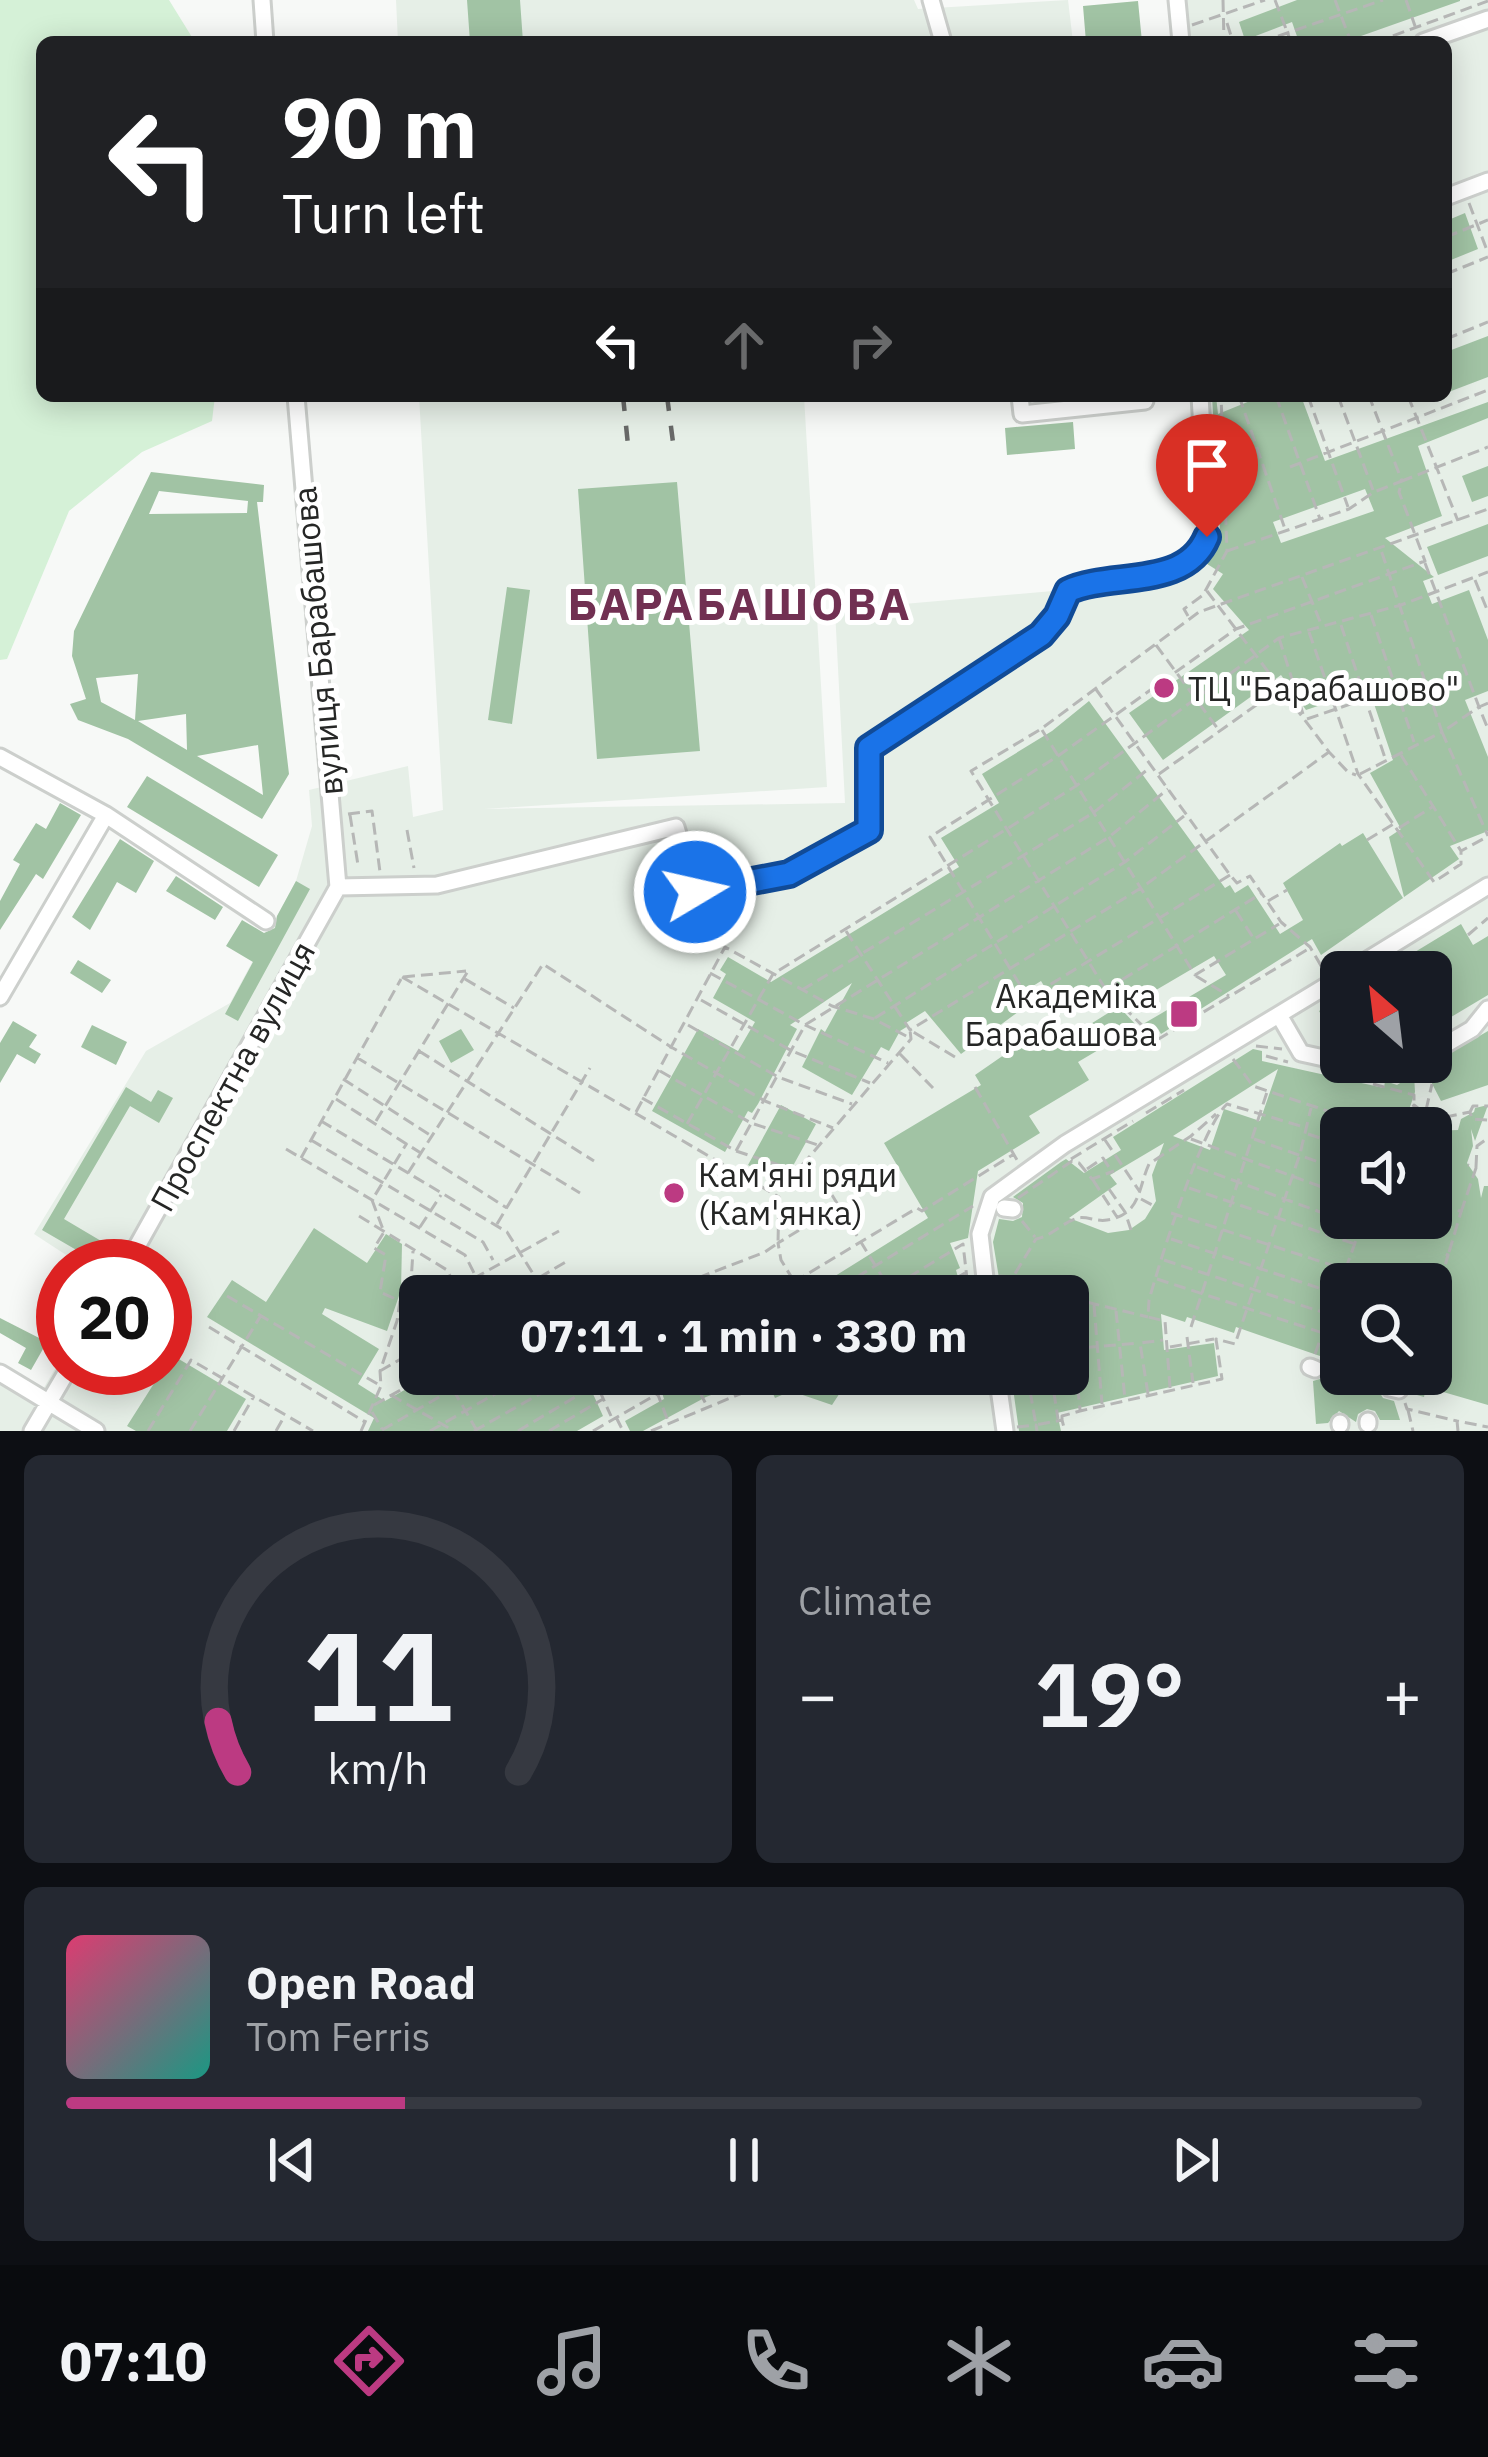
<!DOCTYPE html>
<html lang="en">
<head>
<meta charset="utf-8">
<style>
  body { margin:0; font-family:"IBM Plex Sans",sans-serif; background:#242831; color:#f1f3f6; height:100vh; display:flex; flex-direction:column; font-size:45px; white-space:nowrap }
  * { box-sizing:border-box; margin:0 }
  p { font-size:39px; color:#9ea1a6 }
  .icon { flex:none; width:66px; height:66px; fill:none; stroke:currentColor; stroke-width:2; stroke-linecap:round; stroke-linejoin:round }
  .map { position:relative; height:1431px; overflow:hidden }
  .sheet { display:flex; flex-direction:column; gap:24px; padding:24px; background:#0d0f14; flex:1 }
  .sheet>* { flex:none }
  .guide { position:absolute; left:36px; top:36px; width:1416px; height:366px; border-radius:18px; box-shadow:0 6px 30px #0003; background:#202124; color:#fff; overflow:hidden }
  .needle { width:78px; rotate:332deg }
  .tools { position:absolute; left:1320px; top:951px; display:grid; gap:24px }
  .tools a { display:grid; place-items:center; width:132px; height:132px; border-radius:18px; background:#171b24; box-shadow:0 6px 30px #0003; font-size:60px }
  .speed { position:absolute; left:36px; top:1239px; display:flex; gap:24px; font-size:60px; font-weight:700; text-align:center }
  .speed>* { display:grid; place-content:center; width:156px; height:156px; border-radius:50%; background:#171b24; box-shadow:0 6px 30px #0003; line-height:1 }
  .speed .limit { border:18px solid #d22; background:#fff; color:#111 }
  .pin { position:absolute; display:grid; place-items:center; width:102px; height:102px; color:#fff; margin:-123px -51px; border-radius:50% 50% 50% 0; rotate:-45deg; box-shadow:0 0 12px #0007 }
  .pin .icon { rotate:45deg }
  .me { position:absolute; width:132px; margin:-66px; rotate:81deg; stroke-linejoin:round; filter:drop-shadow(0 0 9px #0008) }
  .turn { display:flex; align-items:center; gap:42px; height:252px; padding:0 48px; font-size:54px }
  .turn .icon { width:156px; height:156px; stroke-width:2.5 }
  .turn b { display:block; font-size:84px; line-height:102px }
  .lanes { display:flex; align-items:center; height:114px; padding:0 48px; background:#0003; justify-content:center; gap:60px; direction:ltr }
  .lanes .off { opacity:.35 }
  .big { font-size:90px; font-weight:800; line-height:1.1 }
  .sheet .tile { flex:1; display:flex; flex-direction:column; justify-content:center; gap:18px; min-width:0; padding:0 42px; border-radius:18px; background:#242831 }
  .sheet .dial { align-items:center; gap:0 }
  .dial svg { height:312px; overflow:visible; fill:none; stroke:#363941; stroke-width:7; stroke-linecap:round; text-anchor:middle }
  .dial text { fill:#f1f3f6; stroke:none }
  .song { display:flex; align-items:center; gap:36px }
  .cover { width:144px; height:144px; border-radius:18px; background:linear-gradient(135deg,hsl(340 70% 55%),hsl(170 70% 35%)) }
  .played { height:12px; border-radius:6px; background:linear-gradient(90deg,#bc3a82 25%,#363941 25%) }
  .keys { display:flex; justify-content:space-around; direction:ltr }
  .heat { display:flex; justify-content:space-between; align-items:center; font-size:66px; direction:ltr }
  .sheet .tiles { flex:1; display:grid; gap:24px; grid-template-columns:1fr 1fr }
  .tile:last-child { grid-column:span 2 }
  .trip { position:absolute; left:399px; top:1275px; width:690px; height:120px; border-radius:18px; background:#171b24; box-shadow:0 6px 30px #0003; font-weight:800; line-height:120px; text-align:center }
  .tab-bar { display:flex; height:192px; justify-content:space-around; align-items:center; background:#090b0e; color:#9ea1a6 }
  .tab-bar .icon { width:84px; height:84px }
  .tab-bar .current { color:#bc3a82 }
  .tab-bar b { font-size:54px; color:#f1f3f6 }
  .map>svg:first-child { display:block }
  .built { fill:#e6efe7; fill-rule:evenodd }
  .green { fill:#d5f1d7 }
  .building { fill:#a1c3a4; fill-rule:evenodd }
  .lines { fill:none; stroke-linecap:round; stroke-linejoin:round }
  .minor-casing { stroke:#cccfcc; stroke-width:21 }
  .path { stroke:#b6b7b6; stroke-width:3; stroke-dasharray:12 6; stroke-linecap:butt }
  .minor { stroke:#fff; stroke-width:15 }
  .rail { stroke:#686968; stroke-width:4.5; stroke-dasharray:15 15; stroke-linecap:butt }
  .route-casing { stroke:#114b97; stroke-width:30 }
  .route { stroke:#1a73e8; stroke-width:21 }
  .poi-dot { fill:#bc3a82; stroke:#fff; stroke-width:4.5 }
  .labels { text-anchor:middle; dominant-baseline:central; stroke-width:10; stroke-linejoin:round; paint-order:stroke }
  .street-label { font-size:33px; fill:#252625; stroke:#fff }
  .poi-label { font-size:33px; fill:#252625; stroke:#fff; text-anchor:start }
  .district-label { font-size:45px; font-weight:bold; letter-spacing:3px; fill:#713052; stroke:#fff }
</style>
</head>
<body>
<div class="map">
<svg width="1488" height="1431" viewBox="0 0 1488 1431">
  <rect width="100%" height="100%" fill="#f7f9f7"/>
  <path class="built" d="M396,0H914L918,9L1068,0L1073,42H398Z
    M1175,0H1488V1431H0V1367L42,1391L63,1355V1368H165V1266H83L34,1234L146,1051L230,1003L296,881L312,826L309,790L408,766L413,817L443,810L419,396H804L827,787L484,809L845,803L835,610L1155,582L1172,574L1203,542L1198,396H1446V42H1179ZM1341,972H1431V1062H1341ZM1341,1128H1431V1218H1341ZM1341,1284H1431V1374H1341ZM420,1296H1068V1374H420Z"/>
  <path class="green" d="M0,0H169L195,42H42V396H215L212,421L142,452L69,511L7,659L0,660Z"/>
  <path class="building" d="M467,0H520L523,42H470Z
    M1297,0H1460V1L1344,42H1299L1292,22L1245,40L1239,22Z
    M1138,1L1142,42H1086L1083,6Z
    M1465,213L1478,249L1446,262V221Z
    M1488,336V377L1446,393V352Z
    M1212,396H1216L1218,414L1250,401L1248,396H1301L1325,461L1488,402V418L1418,446L1442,516L1385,538L1434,577L1423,581L1432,604L1469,590L1488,640V691L1465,700L1488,757V831L1450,846L1459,859L1404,897L1389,837L1401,829L1370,773L1393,760L1369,689L1306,710L1281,675L1163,760L1129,713L1249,630L1213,589L1223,574L1204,562L1220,530ZM1365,489L1374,511L1281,543L1273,522Z
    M1073,422L1075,449L1007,455L1005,428Z
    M1488,466V496L1472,502L1462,476Z
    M151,472L264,485L263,502H257L289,774L262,819L128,739L78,720L70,704L86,699L72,656L74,631ZM159,491L248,501L247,513L149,514ZM138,674L135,720L101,702L96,678ZM186,714L187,750L138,721ZM258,745L263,795L197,756Z
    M677,482L700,751L597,759L578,489Z
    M1488,524V556L1438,575L1427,547Z
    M507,587L530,590L512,724L488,720Z
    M1089,701L1225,888L1230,885L1235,893L1248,885L1280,934L1303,920L1283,883L1340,843L1342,846L1363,833L1403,898L1321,955L1312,939L1161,1034L1158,1029L1134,1044L1127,1033L1078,1062L1089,1080L1029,1116L1040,1133L978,1171L968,1238L950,1243L960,1268L956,1270L963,1296H803L928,1218L884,1143L981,1085L975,1075L1030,1037L1032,1041L1056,1026L1065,1040L1113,1010L1097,985L1058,1009L1041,981L1015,997L1022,1009L961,1054L925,1011L906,1023L908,1026L900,1031L889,1051L881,1047L852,1095L802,1067L821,1029L825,1032L852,983L790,1025L797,1029L758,1104L752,1113L748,1111L725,1152L652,1111L698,1029L738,1051L755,1022L713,998L726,974L720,970L728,957L771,982L959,867L941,838L999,803L982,774L1052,731ZM1214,956L1226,975L1162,1013L1138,1027L1122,1010Z
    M147,776L278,855L259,887L127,807Z
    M60,803L81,815L43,879L36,874L0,930V901L20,864L13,860L36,823L46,829Z
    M120,839L154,861L136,893L117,882L90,930L72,917Z
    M724,854L726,873L703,875L697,856Z
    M176,876L223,907L215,920L166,891Z
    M296,881L310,889L238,1021L225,1014L253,962L226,946L242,920L264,933L275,928L277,916Z
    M1461,924L1473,945L1488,936V995L1431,1029V972H1382Z
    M78,960L111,980L102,993L70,973Z
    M1341,997V1049L1319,1011Z
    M13,1021L37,1035L29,1047L41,1054L35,1064L17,1054L0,1083V1043Z
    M92,1025L127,1042L116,1065L81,1047Z
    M461,1029L474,1050L451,1063L439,1041Z
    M1488,1031V1085L1441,1101L1424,1068Z
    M1253,1049L1262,1051V1061L1384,1088L1385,1081L1397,1085L1414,1074L1415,1092L1406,1119L1361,1107L1353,1128H1341V1218H1431V1131L1458,1130L1461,1119L1474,1112L1475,1108L1488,1105L1475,1141L1471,1129L1473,1146L1467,1163L1478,1179L1481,1198L1484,1186H1488V1405L1426,1387L1424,1397L1410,1393L1406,1380L1388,1376L1380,1381L1378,1390L1383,1398L1394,1401L1400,1420H1380L1375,1411L1367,1409L1358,1414L1356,1422L1339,1411L1328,1423L1316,1424L1313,1381L1323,1378L1327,1368L1320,1356L1236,1327L1234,1333L1187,1317L1185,1322L1161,1314L1164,1350L1214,1343L1218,1376L1057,1413L1061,1431H1019L1011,1374H1068V1296H1002L993,1242L999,1219L1013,1221L1022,1217L1023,1203L1013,1197L1061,1162L1066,1159L1084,1173L1121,1150L1113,1137ZM1278,1069L1260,1121L1224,1109L1210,1150L1173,1136ZM1164,1143L1152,1175L1156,1201L1145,1219L1129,1230L1108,1233L1069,1218L1117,1184L1110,1175ZM1341,1284H1431V1332L1437,1333L1431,1351V1374H1341Z
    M126,1087L151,1102L158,1090L173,1098L159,1123L130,1106L64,1219L118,1251L109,1266H104L42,1230Z
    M781,1105L816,1124L783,1184L748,1165Z
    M314,1228L367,1263L386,1234L402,1244L401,1290L387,1331L325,1308L322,1314L379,1349L358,1384L385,1401L433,1374H584L603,1416L577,1431H368L374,1418L207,1317L232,1280L266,1302Z
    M0,1318L47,1342L31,1370L18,1363L26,1348L0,1333Z
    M172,1355L246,1399L227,1431H136L127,1426Z
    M656,1374H763V1375L706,1397L643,1431H630L625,1421L664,1399Z
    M764,1374H842L849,1379L832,1405L791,1391L775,1398Z"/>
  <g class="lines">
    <defs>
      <path id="minor" d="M262,0L265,42
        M931,0L943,42
        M1177,0L1181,42
        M1423,42L1488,19
        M1446,197L1488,181
        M296,396L338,887
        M1020,396L1022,414L1145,401
        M0,757L106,815L266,921
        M338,887L437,885L676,827L695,892L789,875L869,830V748L1041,635L1057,616L1068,591C1111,571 1193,590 1208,531L1200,396
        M1348,972L1488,886
        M0,997L106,815
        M1279,1015L1301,1053L1374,1069L1414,1062
        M1431,1053L1472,1029L1488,1009
        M1004,1208L1013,1209
        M126,1266L338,887
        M987,1296L980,1234L992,1197L1065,1144L1341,977
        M1310,1367L1315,1369
        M0,1373L96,1431
        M997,1374L1005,1431
        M1390,1388L1399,1390
        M1368,1421V1424
        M1340,1423V1425
        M32,1431L69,1368"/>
    </defs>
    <use href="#minor" class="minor-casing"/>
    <path class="path" d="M1223,0L1224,42
      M1275,0L1291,42
      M1335,0L1351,42
      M1406,0L1415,26
      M1227,23L1233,42
      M1192,25L1265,0
      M1261,42L1383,0
      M1376,42L1488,1
      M1469,203L1488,253
      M1446,237L1488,220
      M1446,274L1488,257
      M1446,339L1488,322
      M1239,396L1285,529
      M1276,396L1320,519
      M1308,396L1348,507
      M1338,396L1373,490
      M1408,396L1458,521
      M1290,467L1488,390
      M1227,551L1349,509L1374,492L1402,481L1369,396
      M1425,563L1479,707L1442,732L1488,836
      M1302,577L1321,624
      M1475,580L1488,612
      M1207,591L1329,752L1348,772L1356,775
      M1371,615L1414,742
      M1188,616L1184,609L1203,595L1227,551L1221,396
      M1341,625L1385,758
      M1309,632L1358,774L1434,882L1461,864V851
      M1279,638L1303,714
      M1156,645L1218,729
      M1095,688L1230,875L1237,883L1250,876L1281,922L1310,947L1323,969
      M1488,703L1479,707L1488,729
      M1307,719L1423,679
      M1042,730L1195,975L1279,924
      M1401,755L1461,851L1485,838
      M1159,774L1279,689
      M1360,774L1442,732L1381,550
      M348,814L372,811L380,872
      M350,815L358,865
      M1399,828L1432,807
      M407,830L414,868
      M1367,840L1395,823
      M1230,875L1028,998L930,837L1058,756L1236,629L1425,561L1399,492L1402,481L1488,447
      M1268,901L1287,890
      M1236,911L1254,939
      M846,931L910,1030L1141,888L1329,752
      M1468,935L1488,918
      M710,973L805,1025L888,1063
      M1196,976L1229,996
      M402,977L779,1197L778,1243L765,1252L664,1291
      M403,977L466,971
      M465,979L514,1008
      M1107,989L1262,893
      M802,990L1093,813L1152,766
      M701,1000L792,1051L870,1083
      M1431,1015L1436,1026
      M875,1018L1125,862L1184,816
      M688,1025L778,1077L852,1104
      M1157,1040L1106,990L971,771L1041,729L1199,612L1488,509
      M1256,1046L1282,1049
      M1142,1049L1310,948
      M419,1051L594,1161
      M900,1054L933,1088
      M1266,1056L1288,1062
      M356,1057L580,1193
      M1233,1059L1253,1086L1378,1128
      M660,1071L751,1123L818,1145
      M343,1079L430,1135
      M1373,1084L1414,1095V1105
      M975,1087L1017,1160
      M642,1098L736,1151L797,1171L911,1039L910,1030L960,1060
      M336,1099L507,1208
      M1426,1110L1432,1084
      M636,1112L725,947L832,1006L874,1019L908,1037
      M1470,1112L1473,1106H1488
      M1146,1113L1184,1090
      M321,1121L507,1232L547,1296
      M376,1121L468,971
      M1403,1122L1414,1105L1428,1116
      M687,1124L773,974L1076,786L1279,638L1401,605L1488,572
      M1392,1128L1470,1112L1472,1119L1488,1120
      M1308,1134L1341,1145
      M1191,1139L1341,1194
      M1254,1139L1341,1170
      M311,1140L483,1242L493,1260
      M1105,1140L1140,1192
      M286,1149L465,1255L476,1277
      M736,1151L805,1025L1109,837L1168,789
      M301,1158L401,979
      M1071,1159L1133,1121
      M1197,1167L1364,1228
      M1476,1167L1477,1146L1488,1138
      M1087,1169L1103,1158L1110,1169
      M408,1173L543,964L671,1047L765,1101L833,1128
      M1093,1180L1117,1217
      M1189,1188L1355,1244
      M1109,1189L1125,1212L1131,1230
      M832,1195L894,1296
      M1018,1198L1072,1161L1079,1163L1092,1179L1114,1171
      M1141,1199L1154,1206
      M1461,1212L1476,1168L1468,1165
      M1171,1213L1350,1271
      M359,1216L447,1270L456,1287
      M1022,1221L1035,1237
      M497,1224L590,1068
      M420,1227L441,1195
      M1171,1239L1337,1294
      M1449,1252L1461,1212L1458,1210
      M1164,1260L1334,1316
      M999,1276L1013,1277L1036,1239C1052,1236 1063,1222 1078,1218C1087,1216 1097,1222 1107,1220C1141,1215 1138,1188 1149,1164L1191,1136L1216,1114
      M1157,1279L1323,1333
      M794,1282L917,1208L922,1211L1014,1154
      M227,1296L381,1386
      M442,1296L559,1231
      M508,1296L569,1260
      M803,1296L781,1260L778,1243L839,1206
      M826,1296L973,1206
      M878,1296L963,1244L969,1296
      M927,1296L965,1273
      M1018,1296L1013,1277L1061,1296
      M1431,1297L1436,1299L1431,1311
      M1069,1298L1080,1410
      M1070,1298L1148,1317
      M1436,1299L1448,1255L1443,1253
      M401,1300L410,1298L413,1251
      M1094,1305L1102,1404
      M1116,1311L1125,1399
      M399,1320L420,1309
      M209,1327L365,1422
      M1191,1327L1267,1092
      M1187,1337L1193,1383
      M1170,1347L1214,1339
      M1068,1349L1139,1343
      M1315,1354L1364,1218
      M380,1371L420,1348
      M444,1374L476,1429
      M592,1374L611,1416
      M650,1374L668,1421
      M851,1374L856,1382L862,1374
      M1027,1374L1036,1425L1062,1420L1065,1431
      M1051,1374L1058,1419
      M691,1376L706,1404
      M1170,1388L1165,1321L1148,1317L1149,1300C1160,1261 1201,1128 1227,1104L1307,1128
      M1148,1394L1140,1343L1163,1340
      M391,1395L454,1431
      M1405,1403L1407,1409L1457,1421
      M374,1405L429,1374
      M1408,1410L1413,1431
      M372,1412L382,1429
      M616,1417L623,1431
      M1062,1420V1416L1080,1411L1222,1379L1216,1339L1235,1344L1300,1154L1311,1108
      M1017,1427L1036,1425L1037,1431
      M382,1430L479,1374
      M148,1431L191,1360L313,1431
      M190,1431L260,1317
      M234,1431L254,1396
      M276,1431L284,1417
      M361,1431L381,1386L380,1371L397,1321L400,1301L380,1292L386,1255L374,1248L384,1232L372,1200L407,1143
      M430,1431L530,1374
      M474,1431L575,1374
      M518,1431L597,1384L622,1374
      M549,1431L603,1399
      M593,1431L692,1374
      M651,1431L788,1374
      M1458,1431L1457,1421L1488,1427"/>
    <use href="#minor" class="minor"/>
    <path class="rail" d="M623,396L629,455
      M667,396L674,450"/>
  </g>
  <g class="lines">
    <defs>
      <path id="route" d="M695,892L789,874L869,830V748L1041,635L1057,616L1068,591C1110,571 1185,590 1207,537"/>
    </defs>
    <use href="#route" class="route-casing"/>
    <use href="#route" class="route"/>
  </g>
  <g class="poi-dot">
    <circle cx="1164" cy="688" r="12"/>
    <rect x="1169" y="999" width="30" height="30" rx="6"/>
    <circle cx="674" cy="1193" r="12"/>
  </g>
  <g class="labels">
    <g class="street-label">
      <text transform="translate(317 641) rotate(-95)">вулиця Барабашова</text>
      <text transform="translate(232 1076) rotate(-61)">Проспектна вулиця</text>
    </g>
    <g class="poi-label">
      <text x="1188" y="688">ТЦ "Барабашово"</text>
      <text x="1157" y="995" text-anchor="end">Академіка<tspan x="1157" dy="38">Барабашова</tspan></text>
      <text x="698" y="1174">Кам'яні ряди<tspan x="698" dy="38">(Кам'янка)</tspan></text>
    </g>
    <g class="district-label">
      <text x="740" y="603">БАРАБАШОВА</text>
    </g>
  </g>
</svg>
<div class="tools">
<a><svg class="needle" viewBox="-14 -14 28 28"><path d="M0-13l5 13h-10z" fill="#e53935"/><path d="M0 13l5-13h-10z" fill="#9ea1a6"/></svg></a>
<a><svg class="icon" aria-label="sound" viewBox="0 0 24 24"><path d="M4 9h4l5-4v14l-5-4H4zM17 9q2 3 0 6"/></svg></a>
<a><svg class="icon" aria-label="search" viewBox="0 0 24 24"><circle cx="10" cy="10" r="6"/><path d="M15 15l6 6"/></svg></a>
</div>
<div class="speed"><div class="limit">20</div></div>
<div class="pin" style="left:1207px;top:537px;background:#d93025"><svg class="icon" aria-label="arrive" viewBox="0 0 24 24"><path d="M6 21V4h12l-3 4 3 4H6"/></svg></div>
<svg class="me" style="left:695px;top:892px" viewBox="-20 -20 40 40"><circle r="17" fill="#1a73e8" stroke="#fff" stroke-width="3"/><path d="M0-11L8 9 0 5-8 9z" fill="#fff"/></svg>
<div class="trip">07:11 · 1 min · 330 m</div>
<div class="guide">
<div class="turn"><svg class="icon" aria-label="left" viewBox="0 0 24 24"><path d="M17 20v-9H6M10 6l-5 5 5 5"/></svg><div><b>90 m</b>Turn left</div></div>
<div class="lanes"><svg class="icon" aria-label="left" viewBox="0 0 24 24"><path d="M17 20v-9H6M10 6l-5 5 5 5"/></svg><svg class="icon off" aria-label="ahead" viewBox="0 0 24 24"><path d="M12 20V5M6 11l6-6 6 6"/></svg><svg class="icon off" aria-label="right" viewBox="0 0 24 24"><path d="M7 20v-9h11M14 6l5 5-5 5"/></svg></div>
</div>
</div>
<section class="sheet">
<div class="tiles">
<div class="tile dial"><svg viewBox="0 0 100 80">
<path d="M14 69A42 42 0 1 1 86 69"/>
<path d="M14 69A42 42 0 0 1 9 56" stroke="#bc3a82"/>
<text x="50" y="56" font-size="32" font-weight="700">11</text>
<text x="50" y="72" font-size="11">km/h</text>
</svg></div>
<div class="tile"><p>Climate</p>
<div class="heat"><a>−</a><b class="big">19°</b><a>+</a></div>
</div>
<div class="tile">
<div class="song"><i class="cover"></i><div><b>Open Road</b><p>Tom Ferris</p></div></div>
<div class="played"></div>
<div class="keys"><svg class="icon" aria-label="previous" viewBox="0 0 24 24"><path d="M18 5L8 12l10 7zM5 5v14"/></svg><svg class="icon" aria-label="pause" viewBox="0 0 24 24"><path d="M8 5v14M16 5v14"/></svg><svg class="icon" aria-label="next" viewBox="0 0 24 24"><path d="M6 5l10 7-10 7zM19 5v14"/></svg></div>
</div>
</div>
</section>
<nav class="tab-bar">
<b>07:10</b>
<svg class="icon current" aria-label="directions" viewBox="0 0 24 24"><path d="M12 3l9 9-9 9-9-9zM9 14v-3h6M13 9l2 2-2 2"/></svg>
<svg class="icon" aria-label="music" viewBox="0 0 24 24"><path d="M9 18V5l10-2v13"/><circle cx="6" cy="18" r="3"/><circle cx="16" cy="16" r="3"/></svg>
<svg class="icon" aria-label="phone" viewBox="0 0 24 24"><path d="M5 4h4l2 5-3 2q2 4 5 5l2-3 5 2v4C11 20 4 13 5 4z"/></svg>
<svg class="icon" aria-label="climate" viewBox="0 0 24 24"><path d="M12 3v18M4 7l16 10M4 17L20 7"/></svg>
<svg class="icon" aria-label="car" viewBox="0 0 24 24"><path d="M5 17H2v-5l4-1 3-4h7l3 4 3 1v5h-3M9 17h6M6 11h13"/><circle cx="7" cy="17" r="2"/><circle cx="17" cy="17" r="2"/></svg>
<svg class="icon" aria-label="filters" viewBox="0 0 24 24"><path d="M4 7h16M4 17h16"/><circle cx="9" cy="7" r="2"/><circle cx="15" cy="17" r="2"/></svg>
</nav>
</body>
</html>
